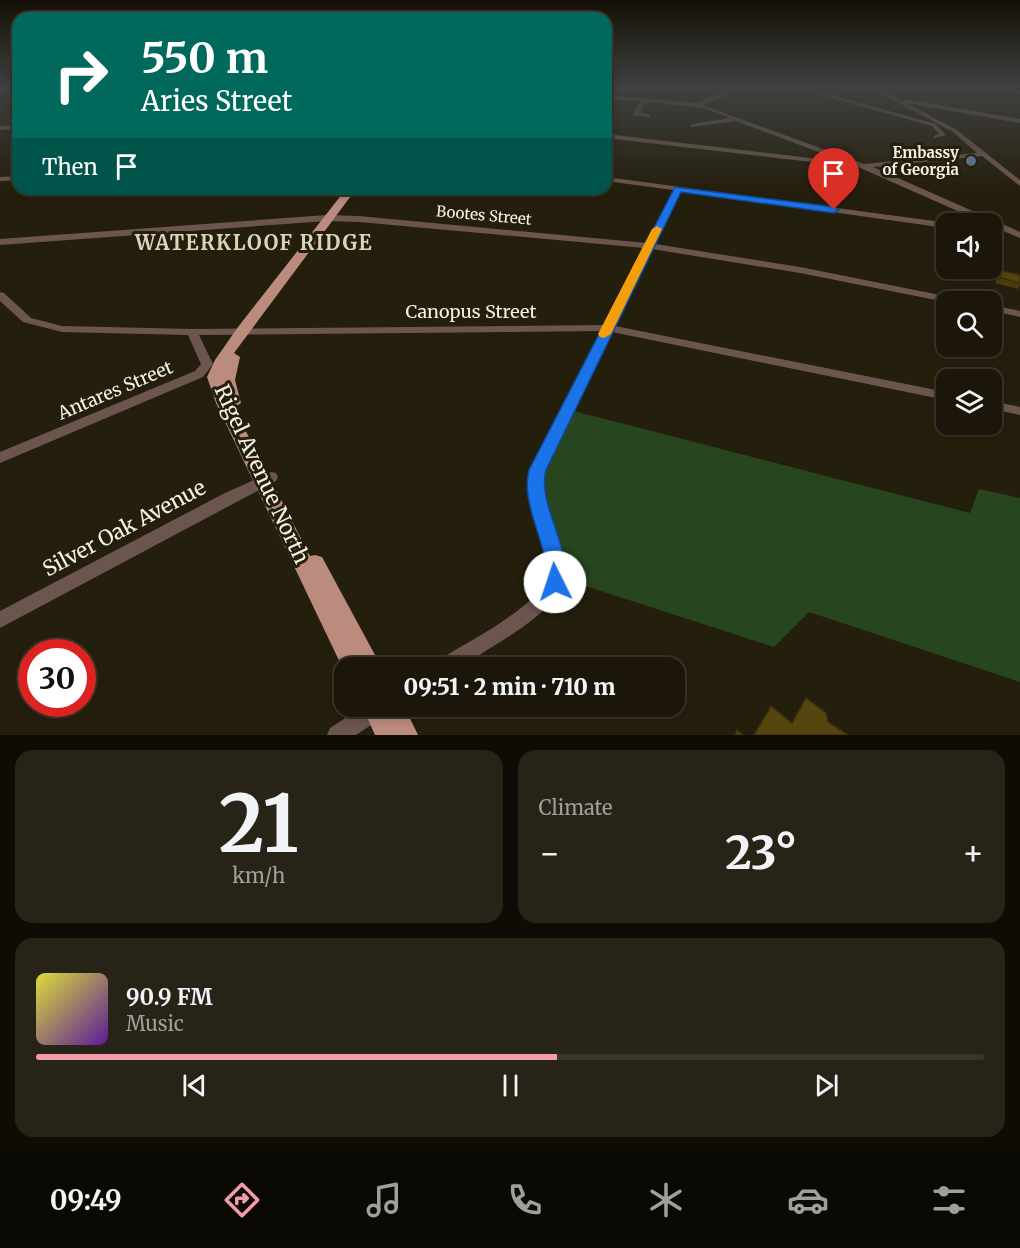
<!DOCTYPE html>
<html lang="en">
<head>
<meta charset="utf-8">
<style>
  body { margin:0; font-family:Merriweather,serif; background:#282317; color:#f1f3f6; height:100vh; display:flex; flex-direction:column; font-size:22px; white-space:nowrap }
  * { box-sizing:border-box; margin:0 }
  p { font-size:20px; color:#a09f9c }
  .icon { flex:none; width:33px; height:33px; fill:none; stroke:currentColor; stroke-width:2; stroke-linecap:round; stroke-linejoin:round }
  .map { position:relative; height:735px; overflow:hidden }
  .drawer { display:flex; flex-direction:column; gap:15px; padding:15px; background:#0f0c05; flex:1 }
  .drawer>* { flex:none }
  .hud { position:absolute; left:12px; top:12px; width:600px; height:183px; border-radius:18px; box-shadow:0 3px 9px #0003,0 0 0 2px #39352a; background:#00695c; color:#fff; overflow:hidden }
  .buttons { position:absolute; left:936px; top:213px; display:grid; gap:12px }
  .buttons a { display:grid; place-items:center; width:66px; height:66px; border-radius:12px; background:#1b1609; box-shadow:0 3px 9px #0003,0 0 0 2px #39352a; font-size:30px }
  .speed { position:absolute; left:18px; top:639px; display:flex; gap:12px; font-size:30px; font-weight:700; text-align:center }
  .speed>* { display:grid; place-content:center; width:78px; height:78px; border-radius:50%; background:#1b1609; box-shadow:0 3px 9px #0003,0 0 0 2px #39352a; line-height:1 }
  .speed .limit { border:9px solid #d22; background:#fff; color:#111 }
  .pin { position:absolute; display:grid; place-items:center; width:51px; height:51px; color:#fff; margin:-62px -26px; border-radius:50% 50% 50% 0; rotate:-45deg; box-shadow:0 0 6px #0007 }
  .pin .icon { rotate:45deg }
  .me { position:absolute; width:66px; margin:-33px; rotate:356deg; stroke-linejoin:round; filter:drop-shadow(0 0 4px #0008) }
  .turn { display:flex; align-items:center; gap:21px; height:126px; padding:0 30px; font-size:27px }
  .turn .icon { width:78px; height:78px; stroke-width:2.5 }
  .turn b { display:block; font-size:42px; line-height:51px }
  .then { display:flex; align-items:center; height:57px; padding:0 30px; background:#0003; gap:12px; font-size:22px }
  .big { font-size:45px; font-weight:800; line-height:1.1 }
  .drawer .tile { flex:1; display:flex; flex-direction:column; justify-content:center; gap:9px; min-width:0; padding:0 21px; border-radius:18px; background:#282317 }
  .drawer .dial { align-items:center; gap:0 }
  .dial b { font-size:78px; line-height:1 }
  .song { display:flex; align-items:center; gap:18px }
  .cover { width:72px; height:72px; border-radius:9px; background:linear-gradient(135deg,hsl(60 70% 55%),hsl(270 70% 35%)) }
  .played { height:6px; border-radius:3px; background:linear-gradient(90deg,#f39aab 55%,#39352a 55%) }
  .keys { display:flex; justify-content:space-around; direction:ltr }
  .heat { display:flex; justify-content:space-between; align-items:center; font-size:33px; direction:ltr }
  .drawer .tiles { flex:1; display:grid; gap:15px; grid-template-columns:1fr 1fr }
  .tile:last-child { grid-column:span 2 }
  .trip { position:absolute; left:334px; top:657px; width:351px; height:60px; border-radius:18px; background:#1b1609; box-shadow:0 3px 9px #0003,0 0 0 2px #39352a; font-weight:800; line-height:60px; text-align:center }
  .menu { display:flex; height:96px; justify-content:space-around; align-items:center; background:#0b0904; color:#a09f9c }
  .menu .icon { width:42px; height:42px }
  .menu .current { color:#f39aab }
  .menu b { font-size:27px; color:#f1f3f6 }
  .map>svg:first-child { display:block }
  .green { fill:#274620 }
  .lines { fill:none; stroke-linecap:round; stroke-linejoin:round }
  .minor { fill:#6c554e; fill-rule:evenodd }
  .major { fill:#bb8c7d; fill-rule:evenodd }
  .wall { fill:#4b3b0d }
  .building { fill:#57450f; stroke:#3d300a; stroke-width:1.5 }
  .route { fill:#1a73e8; stroke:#114b97; stroke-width:1.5 }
  .slow { fill:#f59e0b }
  .service-dot { fill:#5c6f8a; stroke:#241e0c; stroke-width:2 }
  .labels { text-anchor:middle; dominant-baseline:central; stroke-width:6; stroke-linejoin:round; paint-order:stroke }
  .far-poi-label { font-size:15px; font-weight:bold; fill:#f6f1e6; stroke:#241e0c; text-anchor:end }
  .far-street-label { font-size:15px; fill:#f6f1e6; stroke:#241e0c }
  .street-label { font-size:18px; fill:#f6f1e6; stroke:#241e0c }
  .far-district-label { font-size:20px; font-weight:bold; letter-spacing:1.5px; fill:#dcd4bd; stroke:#241e0c }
  .near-street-label { font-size:21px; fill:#f6f1e6; stroke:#241e0c }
</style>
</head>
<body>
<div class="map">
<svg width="1020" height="735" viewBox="0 0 1020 735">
  <rect width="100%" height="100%" fill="#241e0c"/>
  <path class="green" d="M574,411L970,513L979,489L1020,498V682L809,612L774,647L564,579L541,482Z"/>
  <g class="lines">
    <path class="minor" d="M736,88H744L702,105L864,164L977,153L953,132L871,88H878L903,101L906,99L1020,119V123L906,103L957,130L1020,180V186L982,156L873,167L1020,232V238L992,226V224H987L849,163L846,166L606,138V134L845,162L736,121L691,127V125L693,124L730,118L704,108L649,102L643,106L640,113L650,115V117L633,115L637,105L642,101L606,99V95L695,103Z
      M796,88H806L936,124L946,135L934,138V136L939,134L932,126Z
      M996,88L1020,90V94L999,90Z
      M18,125V129L0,130V126Z
      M18,176V180L0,181V177Z
      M606,177L949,223L946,224V228L681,191L655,244L800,267L960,299L965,302H946L800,273L652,249L615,326L946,392V400L612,332L545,470C538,507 565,538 564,574C564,606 508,637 484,652C477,657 468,664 460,667C453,670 441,668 433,668L435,662C467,642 528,612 547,581C553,544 523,509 531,470L601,331L199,335L213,364L203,377L0,463V452L195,371L201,364L188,335L62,332L23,322L0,301V292L4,293L31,318L62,326L192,329L605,325L644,248L359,222L327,221L0,245V239L327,215L359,216L647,243L673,190L606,181Z
      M992,305L1020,311V317L992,311Z
      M992,401L1020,407V415L992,409Z
      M271,472L276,473L278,477L276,481L0,628V611L223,494Z
      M364,706L391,707L388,714L356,735H327L330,728Z"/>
    <path class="major" d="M346,189H356L234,353L240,357L235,380L241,403L234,408L310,556L315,555L322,557L382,668H345V673L216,403L207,377L215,360L238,327Z
      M362,706H404L418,735H375Z"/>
  </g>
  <path class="wall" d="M1002,271L1020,275V285L1018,289L995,283Z"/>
  <path class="building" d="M1002,271L1020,275V283L998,277Z
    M806,698L826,713L828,722L848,735H754L771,706L792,723Z
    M737,730L743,735H735Z"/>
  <linearGradient id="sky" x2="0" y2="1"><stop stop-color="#141007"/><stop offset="0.46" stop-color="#3f4140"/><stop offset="1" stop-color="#3f4140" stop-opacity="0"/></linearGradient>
  <rect width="1020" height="191" fill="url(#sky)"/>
  <path class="route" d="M675,187L834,207L839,210L834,213L681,192L546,470C536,507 578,555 561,588L555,590L548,588C544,580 547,573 546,565C542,534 521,501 529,470Z"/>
  <path class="slow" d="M657,226L662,229L611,334L604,338L600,337L598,334L652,229Z"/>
  <circle class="service-dot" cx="971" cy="161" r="6"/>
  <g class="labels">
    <g class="far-poi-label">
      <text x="959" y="152">Embassy<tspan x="959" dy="17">of Georgia</tspan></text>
    </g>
    <g class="far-street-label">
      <text transform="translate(484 215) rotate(5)">Bootes Street</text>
    </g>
    <g class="street-label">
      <text x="471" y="311">Canopus Street</text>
      <text transform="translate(115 390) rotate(-23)">Antares Street</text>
    </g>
    <g class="far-district-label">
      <text x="254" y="242">WATERKLOOF RIDGE</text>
    </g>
    <g class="near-street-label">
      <text transform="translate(262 474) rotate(65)">Rigel Avenue North</text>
      <text transform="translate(124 528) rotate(-28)">Silver Oak Avenue</text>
    </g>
  </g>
</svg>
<div class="buttons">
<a><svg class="icon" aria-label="sound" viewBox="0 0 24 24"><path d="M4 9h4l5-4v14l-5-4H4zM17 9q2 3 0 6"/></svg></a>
<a><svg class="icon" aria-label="search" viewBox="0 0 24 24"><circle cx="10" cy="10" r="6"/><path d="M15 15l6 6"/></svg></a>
<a><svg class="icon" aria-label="layers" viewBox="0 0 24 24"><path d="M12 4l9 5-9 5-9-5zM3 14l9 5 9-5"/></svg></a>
</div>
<div class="speed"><div class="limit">30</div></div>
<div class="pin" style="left:834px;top:210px;background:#d93025"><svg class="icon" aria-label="arrive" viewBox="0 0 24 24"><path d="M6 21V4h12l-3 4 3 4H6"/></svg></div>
<svg class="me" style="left:555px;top:582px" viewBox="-20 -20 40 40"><circle r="19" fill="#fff"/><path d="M0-13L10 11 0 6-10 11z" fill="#1a73e8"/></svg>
<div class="trip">09:51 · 2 min · 710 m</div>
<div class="hud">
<div class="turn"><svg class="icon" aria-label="right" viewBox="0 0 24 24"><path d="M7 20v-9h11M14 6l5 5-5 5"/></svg><div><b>550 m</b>Aries Street</div></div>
<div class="then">Then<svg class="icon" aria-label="arrive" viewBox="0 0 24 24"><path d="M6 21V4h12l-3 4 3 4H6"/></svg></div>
</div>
</div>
<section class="drawer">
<div class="tiles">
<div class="tile dial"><b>21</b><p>km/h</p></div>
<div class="tile"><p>Climate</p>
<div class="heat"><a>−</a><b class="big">23°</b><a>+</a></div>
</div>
<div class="tile">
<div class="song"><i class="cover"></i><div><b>90.9 FM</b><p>Music</p></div></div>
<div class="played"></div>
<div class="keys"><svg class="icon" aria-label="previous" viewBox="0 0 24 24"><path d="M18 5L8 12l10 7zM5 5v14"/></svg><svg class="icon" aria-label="pause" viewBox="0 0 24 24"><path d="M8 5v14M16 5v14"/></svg><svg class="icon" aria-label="next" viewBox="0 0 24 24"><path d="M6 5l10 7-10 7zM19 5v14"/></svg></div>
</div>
</div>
</section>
<nav class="menu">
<b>09:49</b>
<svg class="icon current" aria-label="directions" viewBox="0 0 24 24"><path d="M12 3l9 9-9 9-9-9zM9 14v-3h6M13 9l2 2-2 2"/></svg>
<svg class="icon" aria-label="music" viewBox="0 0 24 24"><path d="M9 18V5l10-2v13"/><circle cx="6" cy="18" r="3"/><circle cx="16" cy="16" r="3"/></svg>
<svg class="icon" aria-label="phone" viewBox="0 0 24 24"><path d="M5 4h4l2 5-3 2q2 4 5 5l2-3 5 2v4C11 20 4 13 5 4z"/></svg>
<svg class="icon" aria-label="climate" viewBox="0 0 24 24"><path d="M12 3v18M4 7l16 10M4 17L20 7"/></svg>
<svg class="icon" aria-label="car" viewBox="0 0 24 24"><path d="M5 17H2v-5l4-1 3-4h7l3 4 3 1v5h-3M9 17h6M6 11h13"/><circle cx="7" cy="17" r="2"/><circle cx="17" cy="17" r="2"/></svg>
<svg class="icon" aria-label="filters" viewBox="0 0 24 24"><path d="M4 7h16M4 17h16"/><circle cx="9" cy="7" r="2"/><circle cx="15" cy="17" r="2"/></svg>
</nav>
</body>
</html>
